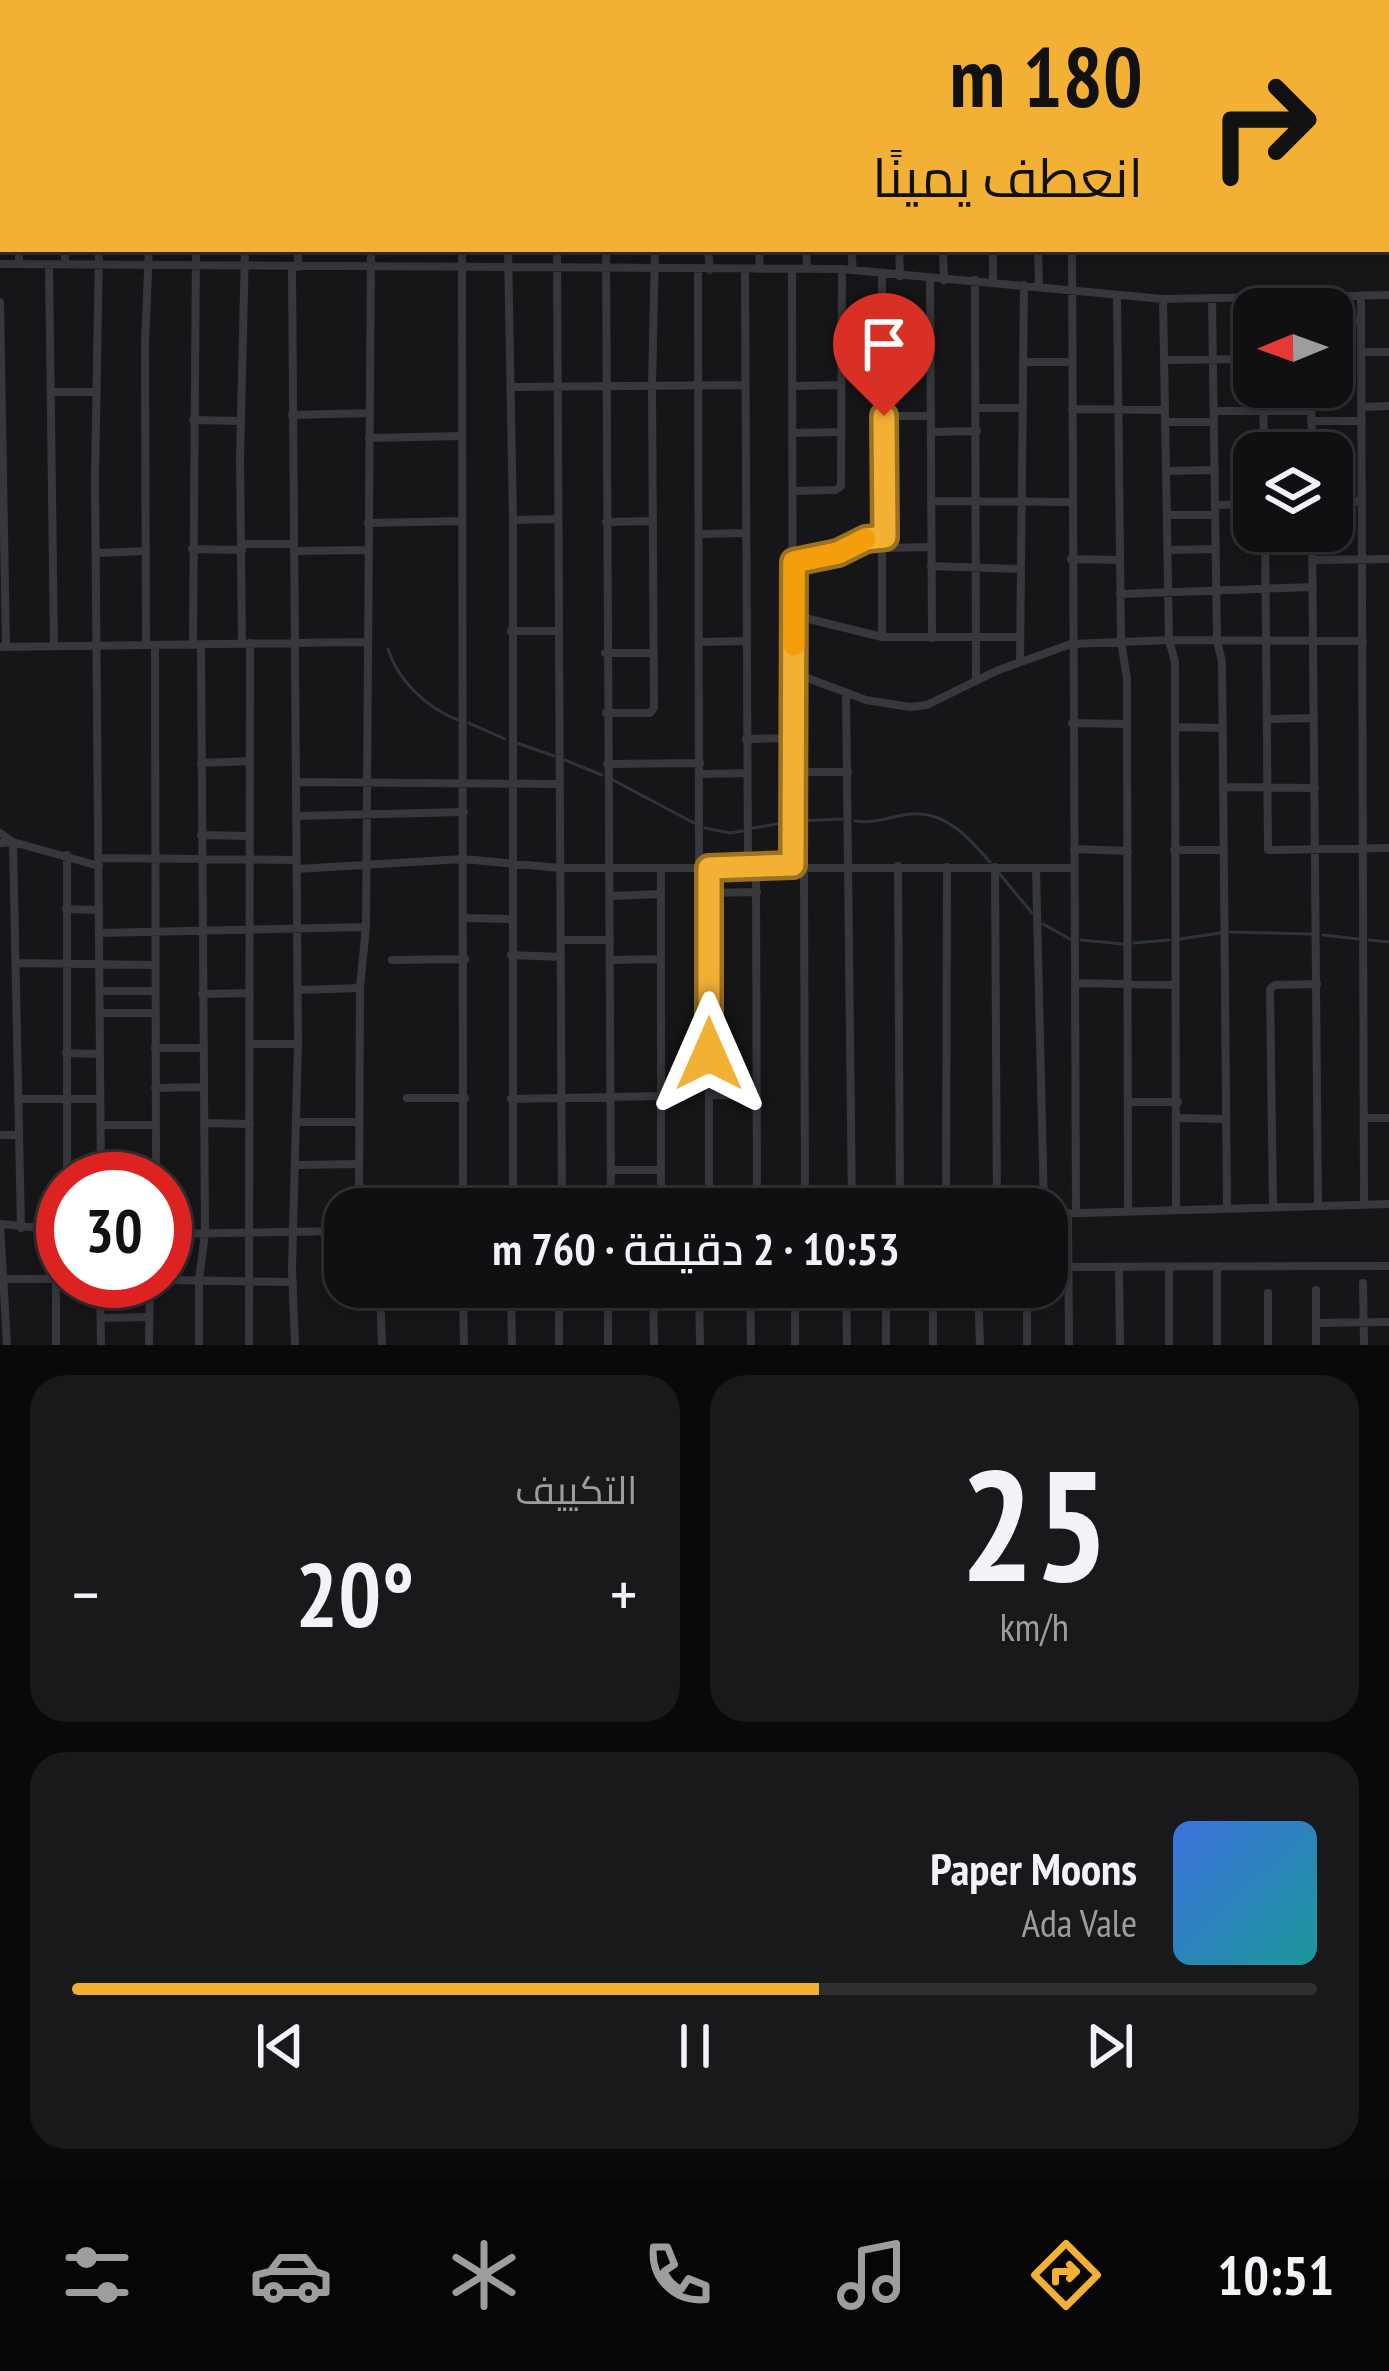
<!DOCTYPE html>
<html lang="ar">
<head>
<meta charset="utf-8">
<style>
  body { margin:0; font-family:"PT Sans Narrow",Cairo,sans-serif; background:#19191b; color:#f1f3f6; direction:rtl; height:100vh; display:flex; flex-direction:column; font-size:45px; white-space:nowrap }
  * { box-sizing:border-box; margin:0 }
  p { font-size:39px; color:#9c9d9f }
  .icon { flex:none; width:66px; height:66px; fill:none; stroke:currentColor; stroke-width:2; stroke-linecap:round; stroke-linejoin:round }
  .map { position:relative; height:1345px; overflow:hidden; direction:ltr }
  .sheet { display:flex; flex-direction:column; gap:30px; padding:30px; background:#09090a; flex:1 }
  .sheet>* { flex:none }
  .top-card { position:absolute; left:0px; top:0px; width:1389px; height:252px; box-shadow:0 6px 18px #0003,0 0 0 3px #303032; direction:rtl; background:#f2b134; color:#111; overflow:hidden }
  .needle { width:78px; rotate:269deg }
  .fabs { position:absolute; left:1233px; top:288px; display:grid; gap:24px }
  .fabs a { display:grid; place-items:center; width:120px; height:120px; border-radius:24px; background:#101012; box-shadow:0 6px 18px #0003,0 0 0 3px #303032; font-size:60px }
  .speed { position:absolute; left:36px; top:1152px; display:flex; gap:24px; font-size:60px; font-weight:700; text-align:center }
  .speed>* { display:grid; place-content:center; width:156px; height:156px; border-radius:50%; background:#101012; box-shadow:0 6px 18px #0003,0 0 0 3px #303032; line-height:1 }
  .speed .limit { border:18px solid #d22; background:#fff; color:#111 }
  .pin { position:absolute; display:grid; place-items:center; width:102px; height:102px; color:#fff; margin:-123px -51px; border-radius:50% 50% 50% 0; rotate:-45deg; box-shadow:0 0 12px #0007 }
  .pin .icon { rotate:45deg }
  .me { position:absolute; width:132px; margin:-66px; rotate:0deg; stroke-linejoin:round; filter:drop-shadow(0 0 9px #0008) }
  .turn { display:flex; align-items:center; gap:42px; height:252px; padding:0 48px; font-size:54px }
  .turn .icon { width:156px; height:156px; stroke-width:2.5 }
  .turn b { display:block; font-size:84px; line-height:102px }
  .big { font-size:90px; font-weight:600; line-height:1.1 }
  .sheet .card { flex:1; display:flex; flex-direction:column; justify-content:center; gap:18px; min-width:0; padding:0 42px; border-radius:36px; background:#19191b }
  .sheet .dial { align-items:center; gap:0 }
  .dial b { font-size:156px; line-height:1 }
  .song { display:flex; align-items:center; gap:36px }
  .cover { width:144px; height:144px; border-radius:18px; background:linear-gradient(135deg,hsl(220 70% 55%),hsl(180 70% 35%)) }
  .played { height:12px; border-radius:6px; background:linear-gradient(90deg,#f2b134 60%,#303032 60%) }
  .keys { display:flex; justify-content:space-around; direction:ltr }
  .heat { display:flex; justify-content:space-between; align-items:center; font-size:66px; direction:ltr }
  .sheet .tiles { flex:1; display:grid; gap:30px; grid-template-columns:1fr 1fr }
  .card:last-child { grid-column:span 2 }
  .trip { position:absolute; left:324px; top:1188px; width:744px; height:120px; border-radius:36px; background:#101012; box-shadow:0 6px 18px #0003,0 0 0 3px #303032; font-weight:600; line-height:120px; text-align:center; direction:rtl }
  .menu { display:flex; height:192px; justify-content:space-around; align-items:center; background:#060607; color:#9c9d9f }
  .menu .icon { width:84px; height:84px }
  .menu .selected { color:#f2b134 }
  .menu b { font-size:54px; color:#f1f3f6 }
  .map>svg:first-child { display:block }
  .built { fill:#222225 }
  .green { fill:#1e261f }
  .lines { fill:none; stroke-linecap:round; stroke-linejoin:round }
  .stream { stroke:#2c353c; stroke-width:3 }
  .minor { stroke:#37383d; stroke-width:8 }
  .route-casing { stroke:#9d7322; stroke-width:30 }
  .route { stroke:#f2b134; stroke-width:21 }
  .slow { stroke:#f59e0b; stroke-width:21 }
</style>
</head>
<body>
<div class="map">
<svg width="1389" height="1345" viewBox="0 0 1389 1345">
  <rect width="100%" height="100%" fill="#161618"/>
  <path class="built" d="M722,1205V1209L411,1206Z"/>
  <path class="green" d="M896,0H1144L895,3Z"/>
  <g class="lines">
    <path class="stream" d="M388,649C398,681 427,708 458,720
      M469,723L505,739
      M517,743L554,756
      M565,760L602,775
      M613,780L694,823
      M799,821L842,819
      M855,821C877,824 890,816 911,814C945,810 970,839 990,862
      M705,828L730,833L742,831
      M753,828L788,822
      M999,873L1032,913
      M1043,924L1070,939
      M1230,932L1311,934
      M1323,935L1358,939
      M1180,939L1220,933
      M1081,940L1123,944
      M1369,940L1389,942
      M1134,943L1169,940"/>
    <path class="minor" d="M64,0V3
      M97,0L98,3
      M152,0V3
      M200,0V3
      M244,0V3
      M295,0V3
      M557,0V3
      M606,0V3
      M654,0V3
      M704,0V3
      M752,0V3
      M799,0V3
      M847,0V3
      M882,0L883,3
      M1317,0L1319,3
      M1366,0L1371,3
      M17,3V0
      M375,3L376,0
      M509,3V0
      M1149,3L1158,0
      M0,10H3
      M1386,12L1389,13
      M0,101H3
      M1386,196L1389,201
      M19,249V264
      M99,249L95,479L101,1179
      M298,249V267
      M462,249L463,1209
      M508,249L513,520V1209
      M557,249L562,1209
      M606,249L611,1209
      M708,249L710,270
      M759,249L760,269
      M806,249L807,269
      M851,249L853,270
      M899,249L900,276
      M943,249L944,280
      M993,249V281
      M1038,249L1039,287
      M1072,249L1076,1213
      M0,264L842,269L1163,299L1389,295
      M49,264L54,646
      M65,264V249
      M292,268L298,1044L292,1268L295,1345
      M792,269L793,865
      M698,270L699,868
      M745,270L748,866
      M882,274V637
      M930,278L932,638
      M975,280L976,680
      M1117,295L1121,641L1127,679L1128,1211
      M1361,295L1364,1204
      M1163,299L1169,640L1175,662L1176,1210
      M1212,300L1217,640L1222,662L1227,1208
      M0,302L6,647
      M1332,322L1360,321
      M1361,352H1389
      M1164,360L1254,359
      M1023,362H1072
      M793,386L841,385
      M510,387L745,385
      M1263,387L1264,453
      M1311,387L1312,453
      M52,392H97
      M1362,407L1389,406
      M977,408H1023
      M1072,409L1165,410
      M1214,411H1311
      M292,415L369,413
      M884,416H930
      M193,420L241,421
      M1311,421H1362
      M1166,422H1214
      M931,432L977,431
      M793,433L840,432
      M369,438L461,436
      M1166,471L1215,470
      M794,491L836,490L841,486L842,269
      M931,501L1071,502
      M1332,501H1362
      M1215,505L1254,504
      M1167,515H1215
      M513,520L557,519
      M606,522L652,521
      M368,523L462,521
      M1265,531L1268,850L1389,848
      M1312,531L1318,1206
      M699,534L744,533
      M242,544H293
      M885,548L931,547
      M192,549L242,550
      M1168,550L1216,549
      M294,551L367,550
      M98,553L146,551
      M1071,559L1120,560
      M1313,560L1389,559
      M794,562L838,553L866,539L885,537
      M931,566L1021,569
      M1120,594L1313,587
      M793,615L882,637H1020
      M511,631H558
      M700,642L745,641
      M193,644L196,249
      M242,644L240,459L245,249
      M146,645L145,344L149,249
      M155,645L156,1179
      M0,647L366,642
      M605,653H653
      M1020,661L1024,285
      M794,673L866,700L910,707L927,705L996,671L1071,644L1169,640L1363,641
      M846,694L852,1209
      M606,713H650L654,708L652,387L655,249
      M1268,719L1314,718
      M1072,723L1127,724
      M1175,727L1223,728
      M746,739L794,738
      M201,763L250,761
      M607,764L700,763
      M794,772H848
      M700,774L747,773
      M297,782L559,784
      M1223,787L1315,788
      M297,816L464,812
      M0,833L13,842L21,1228
      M201,835L250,836
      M0,843L13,842L99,866
      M1074,849L1128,851
      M1174,850H1224
      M99,858L297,860
      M804,865L805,1209
      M756,866L757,1209
      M898,866L900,1209
      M995,867L997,1209
      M661,868V1209
      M1036,868L1044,1209
      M297,869L463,859L560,868H1074
      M709,893L757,892
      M610,896L661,894
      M66,909L99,910
      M465,918L511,919
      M99,933L366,927
      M562,940H610
      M511,955L561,957
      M392,960L465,959
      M610,960L661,959
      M17,963L154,965
      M1075,983L1175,985
      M298,990L360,988
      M100,991H155
      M202,994L250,993
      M100,1013H155
      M250,1044H298
      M155,1048H203
      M66,1053L100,1054
      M155,1088L204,1087
      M709,1095L757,1096
      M407,1098H465
      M18,1099H100
      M511,1099L661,1096
      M1128,1102H1178
      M1178,1118L1225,1119
      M1366,1118H1389
      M298,1122H358
      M204,1123L250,1124
      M101,1125H156
      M0,1135H18
      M298,1165L357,1164
      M611,1170H661
      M67,1179V855
      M1273,1207L1270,989L1275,985L1317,984
      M359,1209L360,988L366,927L371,249
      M709,1209V869
      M946,1209L947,867
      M1068,1213L1069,1345
      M1047,1214L1389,1204
      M165,1234L345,1231
      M1047,1267L1389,1266
      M1119,1267L1120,1345
      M1169,1267V1345
      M0,1279H63
      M165,1280L293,1282
      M100,1281L101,1345
      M1363,1283L1364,1345
      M380,1287L382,1345
      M463,1287L464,1345
      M511,1287L512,1345
      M559,1287V1345
      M608,1287V1345
      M653,1287L654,1345
      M699,1287L700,1345
      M750,1287L751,1345
      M795,1287V1345
      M846,1287L847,1345
      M886,1287V1345
      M933,1287V1345
      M978,1287L980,1345
      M1027,1287V1345
      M1268,1293V1345
      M102,1318L149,1317
      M1316,1323L1389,1322
      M7,1345L0,1224L63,1230
      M56,1345V1278
      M149,1345L150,1281
      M199,1345V1280L205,1233L201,644
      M249,1345L250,643
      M1217,1345V1266
      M1316,1345V1290"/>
  </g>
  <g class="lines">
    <defs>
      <path id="route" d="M709,1054V868L793,865L794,562L838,553L866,539L885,537L884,416"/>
    </defs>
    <use href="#route" class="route-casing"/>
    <use href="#route" class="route"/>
    <path class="slow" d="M794,645V562L838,553L865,539"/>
  </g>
</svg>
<div class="fabs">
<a><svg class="needle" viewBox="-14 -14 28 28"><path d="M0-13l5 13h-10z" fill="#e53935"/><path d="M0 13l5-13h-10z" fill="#9c9d9f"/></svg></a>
<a><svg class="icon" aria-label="layers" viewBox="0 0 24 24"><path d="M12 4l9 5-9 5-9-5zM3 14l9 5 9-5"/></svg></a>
</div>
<div class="speed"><div class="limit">30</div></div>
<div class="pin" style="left:884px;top:416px;background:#d93025"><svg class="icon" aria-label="arrive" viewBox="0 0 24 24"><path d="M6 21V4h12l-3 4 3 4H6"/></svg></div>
<svg class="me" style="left:709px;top:1054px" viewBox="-20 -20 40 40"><path d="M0-17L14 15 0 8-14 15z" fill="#f2b134" stroke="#fff" stroke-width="4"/></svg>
<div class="trip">10:53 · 2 دقيقة · 760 m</div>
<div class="top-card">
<div class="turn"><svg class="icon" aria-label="right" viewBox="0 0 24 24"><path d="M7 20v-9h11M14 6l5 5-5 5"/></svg><div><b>180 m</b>انعطف يمينًا</div></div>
</div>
</div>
<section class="sheet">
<div class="tiles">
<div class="card dial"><b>25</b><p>km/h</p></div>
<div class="card"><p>التكييف</p>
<div class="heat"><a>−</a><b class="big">20°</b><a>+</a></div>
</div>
<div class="card">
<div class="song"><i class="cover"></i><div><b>Paper Moons</b><p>Ada Vale</p></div></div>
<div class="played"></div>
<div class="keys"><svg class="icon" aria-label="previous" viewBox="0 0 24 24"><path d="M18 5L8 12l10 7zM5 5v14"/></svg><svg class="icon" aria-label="pause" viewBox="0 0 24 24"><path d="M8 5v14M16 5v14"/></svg><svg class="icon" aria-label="next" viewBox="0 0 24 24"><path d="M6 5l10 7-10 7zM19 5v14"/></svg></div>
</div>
</div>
</section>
<nav class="menu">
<b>10:51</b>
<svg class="icon selected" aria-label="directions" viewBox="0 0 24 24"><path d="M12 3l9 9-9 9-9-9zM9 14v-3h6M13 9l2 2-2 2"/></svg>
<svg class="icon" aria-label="music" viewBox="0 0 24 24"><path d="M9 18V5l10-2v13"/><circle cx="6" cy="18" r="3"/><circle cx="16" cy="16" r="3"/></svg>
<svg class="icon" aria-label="phone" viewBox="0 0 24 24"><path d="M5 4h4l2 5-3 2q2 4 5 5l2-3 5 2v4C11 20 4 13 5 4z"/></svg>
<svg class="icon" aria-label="climate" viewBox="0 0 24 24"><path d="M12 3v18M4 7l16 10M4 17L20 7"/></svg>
<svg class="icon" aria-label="car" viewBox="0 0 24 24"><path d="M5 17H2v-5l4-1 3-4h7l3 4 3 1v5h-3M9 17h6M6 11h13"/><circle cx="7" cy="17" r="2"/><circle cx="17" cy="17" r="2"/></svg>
<svg class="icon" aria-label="filters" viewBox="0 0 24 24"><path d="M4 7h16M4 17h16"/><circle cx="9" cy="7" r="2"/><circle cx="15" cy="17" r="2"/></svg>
</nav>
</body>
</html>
